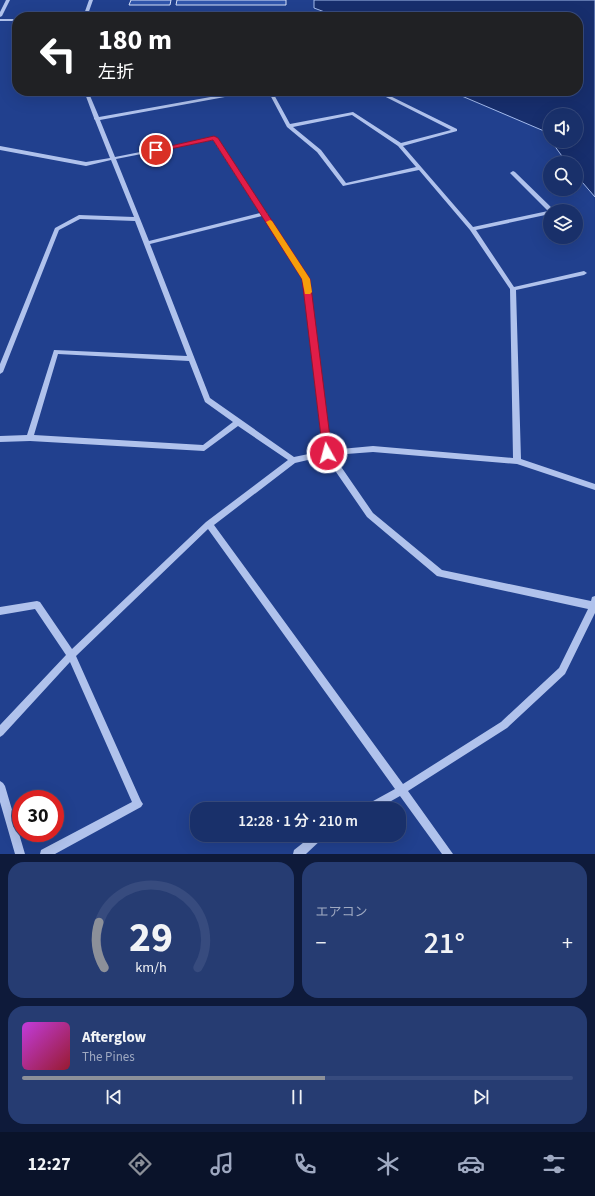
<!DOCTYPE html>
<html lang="ja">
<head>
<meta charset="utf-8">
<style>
  body { margin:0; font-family:"Source Sans 3","Noto Sans JP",sans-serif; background:#263c72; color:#f1f3f6; height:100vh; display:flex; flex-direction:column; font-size:15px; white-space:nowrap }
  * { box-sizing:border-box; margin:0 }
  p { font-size:13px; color:#9fa9c1 }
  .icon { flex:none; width:22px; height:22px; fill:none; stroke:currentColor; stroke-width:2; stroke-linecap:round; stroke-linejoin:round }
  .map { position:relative; height:854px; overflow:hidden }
  .side { display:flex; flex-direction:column; gap:8px; padding:8px; background:#0e1a3a; flex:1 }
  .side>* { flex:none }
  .banner { position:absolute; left:12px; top:12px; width:571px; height:84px; border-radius:16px; box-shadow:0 4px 16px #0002,0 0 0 1px #374b7e; background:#202124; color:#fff; overflow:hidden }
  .controls { position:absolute; left:543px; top:108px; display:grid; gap:8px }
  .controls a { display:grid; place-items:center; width:40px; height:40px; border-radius:50%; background:#19306a; box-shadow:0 4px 16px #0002,0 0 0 1px #374b7e; font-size:20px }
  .speed { position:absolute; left:12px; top:790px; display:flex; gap:8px; font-size:20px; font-weight:700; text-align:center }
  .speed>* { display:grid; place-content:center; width:52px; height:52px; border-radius:50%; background:#19306a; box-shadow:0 4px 16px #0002,0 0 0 1px #374b7e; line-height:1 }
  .speed .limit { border:6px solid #d22; background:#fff; color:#111 }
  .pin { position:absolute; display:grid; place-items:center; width:34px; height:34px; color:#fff; margin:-17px; border:2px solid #fff; border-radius:50%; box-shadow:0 1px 4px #0007 }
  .me { position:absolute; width:44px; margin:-22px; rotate:353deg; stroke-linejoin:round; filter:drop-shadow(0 0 3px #0008) }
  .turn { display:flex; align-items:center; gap:14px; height:84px; padding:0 20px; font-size:18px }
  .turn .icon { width:52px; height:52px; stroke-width:2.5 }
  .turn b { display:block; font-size:28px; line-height:34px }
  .big { font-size:30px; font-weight:600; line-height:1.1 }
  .side .widget { flex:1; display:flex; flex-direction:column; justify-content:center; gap:6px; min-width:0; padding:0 14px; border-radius:16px; background:#263c72 }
  .side .dial { align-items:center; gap:0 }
  .dial svg { height:104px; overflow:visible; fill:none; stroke:#374b7e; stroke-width:7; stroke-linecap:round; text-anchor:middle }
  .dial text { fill:#f1f3f6; stroke:none }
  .song { display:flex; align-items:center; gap:12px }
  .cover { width:48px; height:48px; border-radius:6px; background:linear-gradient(135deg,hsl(290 70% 55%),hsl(350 70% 35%)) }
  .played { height:4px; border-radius:2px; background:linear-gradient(90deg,#8c9099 55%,#374b7e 55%) }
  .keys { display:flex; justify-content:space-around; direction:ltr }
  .heat { display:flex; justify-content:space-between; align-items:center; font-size:22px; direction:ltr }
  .side .tiles { flex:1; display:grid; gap:8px; grid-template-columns:1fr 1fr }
  .widget:last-child { grid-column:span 2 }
  .trip { position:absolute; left:190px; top:802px; width:216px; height:40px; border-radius:16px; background:#19306a; box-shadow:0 4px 16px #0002,0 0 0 1px #374b7e; font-weight:600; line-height:40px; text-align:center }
  .dock { display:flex; height:64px; justify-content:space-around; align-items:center; background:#0a132a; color:#9fa9c1 }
  .dock .icon { width:28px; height:28px }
  .dock .current { color:#8c9099 }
  .dock b { font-size:18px; color:#f1f3f6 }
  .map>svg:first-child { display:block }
  .water { fill:#172e6d; stroke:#a4bbed }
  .building { fill:#3055ab; stroke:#d5e0f9 }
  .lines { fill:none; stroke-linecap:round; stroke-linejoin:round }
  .minor { fill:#b0c2ec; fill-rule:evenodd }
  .route { fill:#e11d48; stroke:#92132f }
  .slow { fill:#f59e0b }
</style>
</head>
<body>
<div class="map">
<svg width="595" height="854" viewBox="0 0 595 854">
  <rect width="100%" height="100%" fill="#21408e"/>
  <path class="water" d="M314,0H595V197L576,175V163H567L551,141H576V115H550V140L544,131L450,91H578V17H338L314,8Z"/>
  <path class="building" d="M131,0H171L170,5H129Z
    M177,0H286V5H176Z"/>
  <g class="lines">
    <path class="minor" d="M6,0H10L2,16L0,17V12Z
      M89,0H93L87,17H83Z
      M0,19H17V21H0Z
      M84,91H88L99,117L244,91H254L252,92L100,120L115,157L216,137L265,212L268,214L267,215L309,279L330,450L373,446L513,458L510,289L470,230L419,170L343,186L317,152L287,127L268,91H272L290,124L353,112L401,143L451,130L374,91H380L457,129V131L403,146L473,227L548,211L510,173L513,171L515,172L555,211H550V214L476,230L514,287L584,271L587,273L584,275L516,290L521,459L595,484V490L517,464L373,452L333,455L373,513L442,570L591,601L592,597L595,596V613L565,674L507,728L408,791L453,854H442L400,796L377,809H362L364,806L395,789L208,529L76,656L141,801L143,804L141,807L55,854H40L41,850L132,802L70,662L3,735L0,737V725L66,655L35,609L0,615V607L37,601L40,602L72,649L206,522L288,460L238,426L204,451L30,441L0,442V436L27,435L54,350L187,356L135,221L80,219L59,230L3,372L0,374V364L55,228L79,215L134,217L111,160L86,166L0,150V146L86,162L110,158L95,120L94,119V118ZM352,115L398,146L416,167L346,183L321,150L293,127ZM213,140L260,213L149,241L116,159ZM262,216L303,279L323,451L294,457L210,398L150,244ZM58,354L189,361L205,402L233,422L203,445L34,435ZM325,456L367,517L437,576L588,609L559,668L501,722L403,784L214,525L295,463Z
      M0,781L3,783L5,786L25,854H15L0,802Z
      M313,835H325L323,838L306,854H293L294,850Z"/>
  </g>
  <path class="route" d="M214,136L218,138L310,279L332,453L331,456H324L323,453L302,279L213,140L156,152L153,150Z"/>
  <path class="slow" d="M270,220L272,221L310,279L312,292L310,294H305L302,279L266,222Z"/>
</svg>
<div class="controls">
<a><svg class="icon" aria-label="sound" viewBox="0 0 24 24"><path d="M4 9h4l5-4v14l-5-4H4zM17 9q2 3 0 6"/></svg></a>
<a><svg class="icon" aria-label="search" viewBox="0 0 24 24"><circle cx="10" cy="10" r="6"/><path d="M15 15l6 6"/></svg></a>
<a><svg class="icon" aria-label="layers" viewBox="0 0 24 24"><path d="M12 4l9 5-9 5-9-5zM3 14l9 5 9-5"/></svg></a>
</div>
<div class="speed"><div class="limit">30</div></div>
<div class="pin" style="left:156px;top:150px;background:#d93025"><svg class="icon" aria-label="arrive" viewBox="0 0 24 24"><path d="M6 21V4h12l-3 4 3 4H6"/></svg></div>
<svg class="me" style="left:327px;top:453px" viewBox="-20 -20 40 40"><circle r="17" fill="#e11d48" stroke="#fff" stroke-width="3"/><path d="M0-11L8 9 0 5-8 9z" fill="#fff"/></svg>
<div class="trip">12:28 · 1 分 · 210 m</div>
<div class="banner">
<div class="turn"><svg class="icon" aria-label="left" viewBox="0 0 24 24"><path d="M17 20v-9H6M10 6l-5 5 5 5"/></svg><div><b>180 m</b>左折</div></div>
</div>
</div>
<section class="side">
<div class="tiles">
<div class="widget dial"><svg viewBox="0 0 100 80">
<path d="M14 69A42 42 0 1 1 86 69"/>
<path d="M14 69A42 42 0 0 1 10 34" stroke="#8c9099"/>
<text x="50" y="56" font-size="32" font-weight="700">29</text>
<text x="50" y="72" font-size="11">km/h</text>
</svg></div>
<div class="widget"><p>エアコン</p>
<div class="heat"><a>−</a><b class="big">21°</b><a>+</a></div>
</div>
<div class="widget">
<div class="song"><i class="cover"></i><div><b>Afterglow</b><p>The Pines</p></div></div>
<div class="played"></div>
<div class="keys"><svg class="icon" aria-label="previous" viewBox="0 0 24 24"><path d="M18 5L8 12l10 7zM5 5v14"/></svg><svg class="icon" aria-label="pause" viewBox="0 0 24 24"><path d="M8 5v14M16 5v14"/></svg><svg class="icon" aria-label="next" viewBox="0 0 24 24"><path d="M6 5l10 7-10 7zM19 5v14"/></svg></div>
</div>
</div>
</section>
<nav class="dock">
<b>12:27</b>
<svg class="icon current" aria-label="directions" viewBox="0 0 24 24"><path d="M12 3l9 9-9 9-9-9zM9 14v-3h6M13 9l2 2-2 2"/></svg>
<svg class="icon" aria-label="music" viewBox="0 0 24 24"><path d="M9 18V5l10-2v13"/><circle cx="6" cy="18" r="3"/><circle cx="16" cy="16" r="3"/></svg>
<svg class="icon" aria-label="phone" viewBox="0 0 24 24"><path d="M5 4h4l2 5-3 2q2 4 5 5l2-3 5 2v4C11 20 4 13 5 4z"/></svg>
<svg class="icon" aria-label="climate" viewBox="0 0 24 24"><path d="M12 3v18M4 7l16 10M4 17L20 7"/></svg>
<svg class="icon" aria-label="car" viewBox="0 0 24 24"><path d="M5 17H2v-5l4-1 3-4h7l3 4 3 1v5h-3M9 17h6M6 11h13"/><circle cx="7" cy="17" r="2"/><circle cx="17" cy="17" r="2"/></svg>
<svg class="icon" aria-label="filters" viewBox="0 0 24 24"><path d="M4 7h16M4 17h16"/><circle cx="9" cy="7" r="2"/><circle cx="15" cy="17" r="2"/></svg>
</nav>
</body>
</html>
